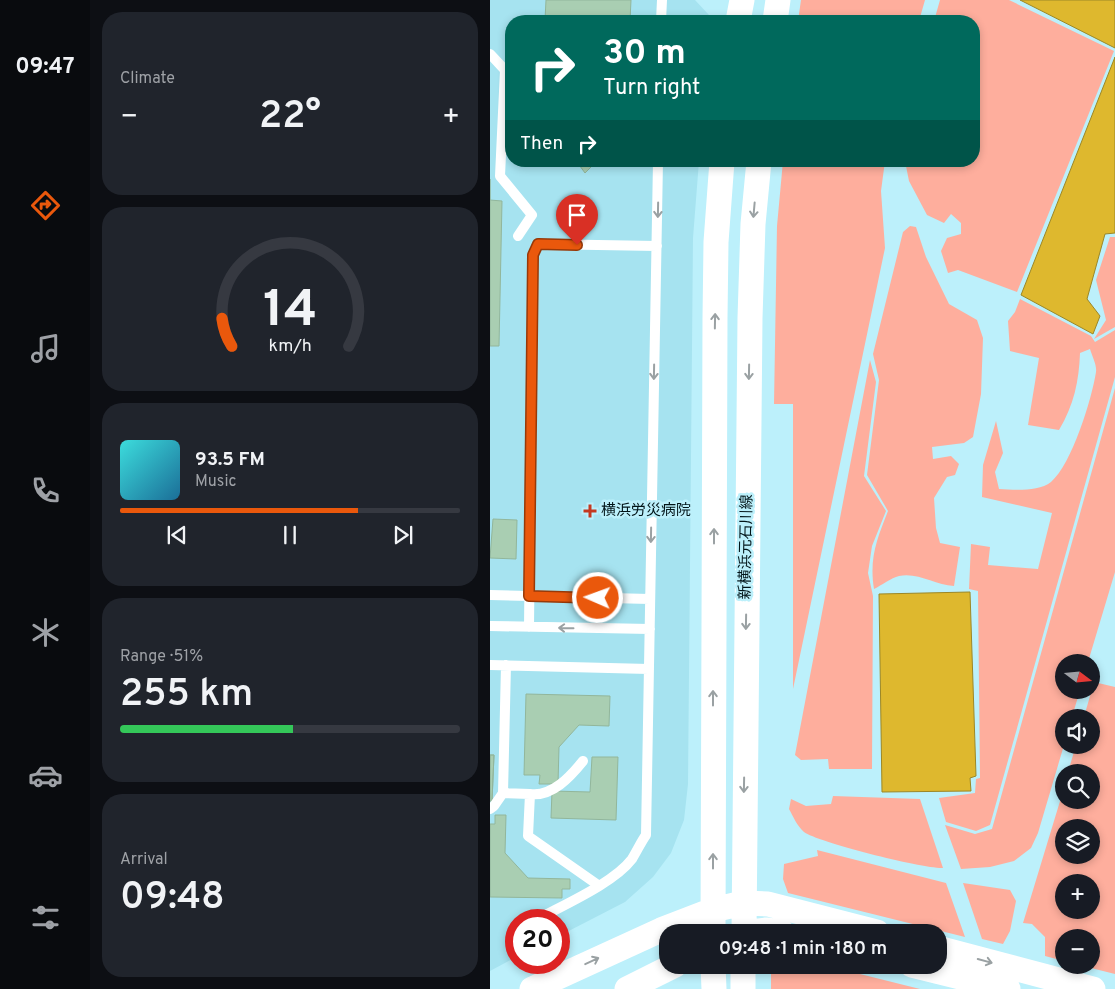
<!DOCTYPE html>
<html lang="en">
<head>
<meta charset="utf-8">
<style>
  body { margin:0; font-family:Overpass,"Noto Sans JP",sans-serif; background:#20242c; color:#f1f3f6; height:100vh; display:flex; flex-direction:column; font-size:19px; white-space:nowrap }
  * { box-sizing:border-box; margin:0 }
  p { font-size:16px; color:#9ea1a6 }
  .icon { flex:none; width:28px; height:28px; fill:none; stroke:currentColor; stroke-width:2; stroke-linecap:round; stroke-linejoin:round }
  .map { position:relative; flex:1; overflow:hidden }
  .side { display:flex; flex-direction:column; gap:12px; padding:12px; background:#0d0f14; width:400px }
  .side>* { flex:none }
  .banner { position:absolute; left:15px; top:15px; width:475px; height:152px; border-radius:20px; box-shadow:0 2px 8px #0003; background:#00695c; color:#fff; overflow:hidden }
  .needle { width:32px; rotate:106deg }
  .fabs { position:absolute; left:565px; top:654px; display:grid; gap:10px }
  .fabs a { display:grid; place-items:center; width:45px; height:45px; border-radius:50%; background:#171b24; box-shadow:0 2px 8px #0003; font-size:25px }
  .speed { position:absolute; left:15px; top:909px; display:flex; gap:10px; font-size:25px; font-weight:700; text-align:center }
  .speed>* { display:grid; place-content:center; width:65px; height:65px; border-radius:50%; background:#171b24; box-shadow:0 2px 8px #0003; line-height:1 }
  .speed .limit { border:8px solid #d22; background:#fff; color:#111 }
  .pin { position:absolute; display:grid; place-items:center; width:42px; height:42px; color:#fff; margin:-51px -21px; border-radius:50% 50% 50% 0; rotate:-45deg; box-shadow:0 0 5px #0007 }
  .pin .icon { rotate:45deg }
  .me { position:absolute; width:55px; margin:-28px; rotate:272deg; stroke-linejoin:round; filter:drop-shadow(0 0 4px #0008) }
  .turn { display:flex; align-items:center; gap:18px; height:105px; padding:0 15px; font-size:22px }
  .turn .icon { width:65px; height:65px; stroke-width:2.5 }
  .turn b { display:block; font-size:35px; line-height:42px }
  .then { display:flex; align-items:center; height:48px; padding:0 15px; background:#0003; gap:10px; font-size:19px }
  .big { font-size:38px; font-weight:600; line-height:1.1 }
  .side .widget { flex:1; display:flex; flex-direction:column; justify-content:center; gap:8px; min-width:0; padding:0 18px; border-radius:20px; background:#20242c }
  .side .dial { align-items:center; gap:0 }
  .dial svg { height:130px; overflow:visible; fill:none; stroke:#363941; stroke-width:7; stroke-linecap:round; text-anchor:middle }
  .dial text { fill:#f1f3f6; stroke:none }
  .song { display:flex; align-items:center; gap:15px }
  .cover { width:60px; height:60px; border-radius:8px; background:linear-gradient(135deg,hsl(180 70% 55%),hsl(200 70% 35%)) }
  .played { height:5px; border-radius:2px; background:linear-gradient(90deg,#ea580c 70%,#363941 70%) }
  .keys { display:flex; justify-content:space-around; direction:ltr }
  .heat { display:flex; justify-content:space-between; align-items:center; font-size:28px; direction:ltr }
  .charge { height:8px; border-radius:4px; background:linear-gradient(90deg,#34c759 51%,#363941 0) }
  .trip { position:absolute; left:169px; top:924px; width:288px; height:50px; border-radius:20px; background:#171b24; box-shadow:0 2px 8px #0003; font-weight:600; line-height:50px; text-align:center }
  main { display:flex; flex:1; min-height:0 }
  .menu { display:flex; flex-direction:column; width:90px; justify-content:space-around; align-items:center; background:#090b0e; color:#9ea1a6 }
  .menu .icon { width:35px; height:35px }
  .menu .selected { color:#ea580c }
  .menu b { font-size:22px; color:#f1f3f6 }
  .map>svg:first-child { display:block }
  .built { fill:#a6e3f0 }
  .green { fill:#feae9d; fill-rule:evenodd }
  .water { fill:#deb82e; stroke:#9c8727 }
  .building { fill:#a9ceb2; stroke:#92b69b }
  .lines { fill:none; stroke-linecap:round; stroke-linejoin:round }
  .service { stroke:#fff; stroke-width:10 }
  .tertiary { stroke:#fff; stroke-width:25 }
  .oneway { stroke:#9aa1a3 }
  .route-casing { stroke:#983908; stroke-width:12 }
  .route { stroke:#ea580c; stroke-width:9 }
  .poi-dot { fill:#c43920; stroke:#bcf0fb; stroke-width:2 }
  .labels { text-anchor:middle; dominant-baseline:central; stroke-width:5; stroke-linejoin:round; paint-order:stroke }
  .poi-label { font-size:15px; fill:#021418; stroke:#bcf0fb; text-anchor:start }
  .street-label { font-size:15px; fill:#021418; stroke:#bcf0fb }
</style>
</head>
<body>
<main>
<nav class="menu">
<b>09:47</b>
<svg class="icon selected" aria-label="directions" viewBox="0 0 24 24"><path d="M12 3l9 9-9 9-9-9zM9 14v-3h6M13 9l2 2-2 2"/></svg>
<svg class="icon" aria-label="music" viewBox="0 0 24 24"><path d="M9 18V5l10-2v13"/><circle cx="6" cy="18" r="3"/><circle cx="16" cy="16" r="3"/></svg>
<svg class="icon" aria-label="phone" viewBox="0 0 24 24"><path d="M5 4h4l2 5-3 2q2 4 5 5l2-3 5 2v4C11 20 4 13 5 4z"/></svg>
<svg class="icon" aria-label="climate" viewBox="0 0 24 24"><path d="M12 3v18M4 7l16 10M4 17L20 7"/></svg>
<svg class="icon" aria-label="car" viewBox="0 0 24 24"><path d="M5 17H2v-5l4-1 3-4h7l3 4 3 1v5h-3M9 17h6M6 11h13"/><circle cx="7" cy="17" r="2"/><circle cx="17" cy="17" r="2"/></svg>
<svg class="icon" aria-label="filters" viewBox="0 0 24 24"><path d="M4 7h16M4 17h16"/><circle cx="9" cy="7" r="2"/><circle cx="15" cy="17" r="2"/></svg>
</nav>
<section class="side">
<div class="widget"><p>Climate</p>
<div class="heat"><a>−</a><b class="big">22°</b><a>+</a></div>
</div>
<div class="widget dial"><svg viewBox="0 0 100 80">
<path d="M14 69A42 42 0 1 1 86 69"/>
<path d="M14 69A42 42 0 0 1 8 52" stroke="#ea580c"/>
<text x="50" y="56" font-size="32" font-weight="700">14</text>
<text x="50" y="72" font-size="11">km/h</text>
</svg></div>
<div class="widget">
<div class="song"><i class="cover"></i><div><b>93.5 FM</b><p>Music</p></div></div>
<div class="played"></div>
<div class="keys"><svg class="icon" aria-label="previous" viewBox="0 0 24 24"><path d="M18 5L8 12l10 7zM5 5v14"/></svg><svg class="icon" aria-label="pause" viewBox="0 0 24 24"><path d="M8 5v14M16 5v14"/></svg><svg class="icon" aria-label="next" viewBox="0 0 24 24"><path d="M6 5l10 7-10 7zM19 5v14"/></svg></div>
</div>
<div class="widget"><p>Range · 51%</p><b class="big">255 km</b><div class="charge"></div></div>
<div class="widget"><p>Arrival</p><b class="big">09:48</b></div>
</section>
<div class="map">
<svg width="625" height="989" viewBox="0 0 625 989">
  <rect width="100%" height="100%" fill="#bcf0fb"/>
  <path class="built" d="M0,0H205L219,15H226L225,21H21V161H209L203,238L198,784L194,820L181,853L163,877L135,902L69,936V920H26V957L0,971Z"/>
  <path class="green" d="M311,0H435L429,21H308Z
    M450,0H519L624,51L527,292L468,270L458,273L451,251L457,238L471,234V223L461,214L454,223L437,215L419,181L415,161H484V21H444Z
    M293,161H395L391,191L395,248L303,689V404H284L287,226Z
    M420,226L426,227L436,257L459,304L487,320L493,338L491,394L483,437L474,443L442,447L443,459L461,456L469,464L465,475L457,477L444,498L446,528L450,543L470,547L464,586C445,585 428,572 409,576C401,578 392,585 384,589C379,558 387,539 398,511L377,475L389,380L383,354L413,232Z
    M620,237H625V327L604,339L616,320L606,280Z
    M530,299L601,336L605,342L625,330V377L500,825L486,831L456,822L449,798L485,793L486,779L490,778L488,591L479,589L481,544L500,547L498,565L548,569L562,513L492,497L493,465L506,421L513,453L505,472L509,489C524,490 548,492 561,482C582,464 602,398 606,372C607,365 602,356 600,349L590,353C589,381 584,405 569,430L538,425L549,358L520,351L518,321L525,312Z
    M380,360L386,382L374,476L396,511L382,546L378,573L383,596L382,769H339L338,759L311,760L305,755Z
    M625,388V572L598,662H574V690H590L582,717L574,718V745L548,833L541,848L524,861L500,867L471,869L455,825L485,834L502,829Z
    M604,682L625,687V974L589,965H601V938H574V961L555,956V937L542,924L533,923L574,788V800H601V772H578L586,745H601V718L594,717ZM574,828H601V855H574ZM574,882H601V910H574Z
    M343,796L430,799L453,868C434,869 327,842 314,832C307,826 303,816 299,809L301,799L316,806L341,804Z
    M327,850L456,883L475,937L298,893L293,879L294,864L328,856Z
    M473,883L520,890L526,901L520,931L513,944L492,939Z
    M292,965H334L430,989H281V970Z"/>
  <path class="water" d="M530,0H625V48Z
    M625,57V233L615,234L597,299L610,316L603,334L531,295Z
    M480,592L486,776L480,778L481,791L392,792L389,594Z"/>
  <path class="building" d="M56,0H141L140,21L55,20Z
    M73,161H133L132,166L106,162L95,173L87,162Z
    M0,179V200L12,201L9,346H0Z
    M3,519L27,520L26,559L0,558Z
    M36,694L120,696L119,726L89,725L69,747L68,784H49L50,775H34Z
    M0,755H4L2,801H0Z
    M0,755H4L2,801H0Z
    M102,757H128L126,820L61,818L62,791L100,792Z
    M5,815H16L15,853L38,878L80,879V889H72V898L0,897V824H5Z"/>
  <g class="lines">
    <path class="service" d="M171,21L172,0
      M0,54L15,70L10,176L42,215L28,236
      M0,595L160,599
      M0,626L160,629
      M39,627L43,255L48,244L167,246
      M0,665L159,669
      M13,793L40,794L38,836L108,885
      M40,794C62,797 80,777 93,761
      M0,809L4,806L13,793L16,665
      M46,920C73,905 124,883 142,859C147,851 151,842 156,835L168,161"/>
    <path class="tertiary" d="M248,21L252,0
      M285,21L288,0
      M223,932L225,318L226,242L232,161
      M254,932L260,318L263,224L269,161
      M261,932L276,930L292,932
      M448,948L603,989
      M223,965L224,989
      M422,965L518,989
      M42,989L171,930L223,910L253,903L278,904L387,932
      M137,989L185,965
      M253,989V965"/>
  </g>
  <defs><path id="oneway-shaft" d="M-6 0H5M1.5-3L5.5 0L1.5 3" fill="none" stroke-width="1.6" stroke-linecap="round" stroke-linejoin="round" transform="scale(1.25)"/></defs>
  <g class="oneway">
    <use href="#oneway-shaft" transform="translate(168 210) rotate(91)"/>
    <use href="#oneway-shaft" transform="translate(264 210) rotate(95)"/>
    <use href="#oneway-shaft" transform="translate(225 321) rotate(-89)"/>
    <use href="#oneway-shaft" transform="translate(164 372) rotate(91)"/>
    <use href="#oneway-shaft" transform="translate(259 372) rotate(91)"/>
    <use href="#oneway-shaft" transform="translate(161 535) rotate(91)"/>
    <use href="#oneway-shaft" transform="translate(224 536) rotate(-90)"/>
    <use href="#oneway-shaft" transform="translate(256 622) rotate(91)"/>
    <use href="#oneway-shaft" transform="translate(76 628) rotate(-179)"/>
    <use href="#oneway-shaft" transform="translate(223 698) rotate(-90)"/>
    <use href="#oneway-shaft" transform="translate(254 785) rotate(91)"/>
    <use href="#oneway-shaft" transform="translate(223 861) rotate(-90)"/>
    <use href="#oneway-shaft" transform="translate(102 961) rotate(-25)"/>
    <use href="#oneway-shaft" transform="translate(495 961) rotate(15)"/>
  </g>
  <g class="lines">
    <defs>
      <path id="route" d="M87,245L48,244L43,255L39,596L108,598"/>
    </defs>
    <use href="#route" class="route-casing"/>
    <use href="#route" class="route"/>
  </g>
  <path class="poi-dot" d="M97.5 503.5h5v5h5v5h-5v5h-5v-5h-5v-5h5z"/>
  <g class="labels">
    <g class="poi-label">
      <text x="111" y="511">横浜労災病院</text>
    </g>
    <g class="street-label">
      <text transform="translate(257 547) rotate(-89)">新横浜元石川線</text>
    </g>
  </g>
</svg>
<div class="fabs">
<a><svg class="needle" viewBox="-14 -14 28 28"><path d="M0-13l5 13h-10z" fill="#e53935"/><path d="M0 13l5-13h-10z" fill="#9ea1a6"/></svg></a>
<a><svg class="icon" aria-label="sound" viewBox="0 0 24 24"><path d="M4 9h4l5-4v14l-5-4H4zM17 9q2 3 0 6"/></svg></a>
<a><svg class="icon" aria-label="search" viewBox="0 0 24 24"><circle cx="10" cy="10" r="6"/><path d="M15 15l6 6"/></svg></a>
<a><svg class="icon" aria-label="layers" viewBox="0 0 24 24"><path d="M12 4l9 5-9 5-9-5zM3 14l9 5 9-5"/></svg></a>
<a>+</a>
<a>−</a>
</div>
<div class="speed"><div class="limit">20</div></div>
<div class="pin" style="left:87px;top:245px;background:#d93025"><svg class="icon" aria-label="arrive" viewBox="0 0 24 24"><path d="M6 21V4h12l-3 4 3 4H6"/></svg></div>
<svg class="me" style="left:108px;top:598px" viewBox="-20 -20 40 40"><circle r="17" fill="#ea580c" stroke="#fff" stroke-width="3"/><path d="M0-11L8 9 0 5-8 9z" fill="#fff"/></svg>
<div class="trip">09:48 · 1 min · 180 m</div>
<div class="banner">
<div class="turn"><svg class="icon" aria-label="right" viewBox="0 0 24 24"><path d="M7 20v-9h11M14 6l5 5-5 5"/></svg><div><b>30 m</b>Turn right</div></div>
<div class="then">Then<svg class="icon" aria-label="right" viewBox="0 0 24 24"><path d="M7 20v-9h11M14 6l5 5-5 5"/></svg></div>
</div>
</div>
</main>
</body>
</html>
